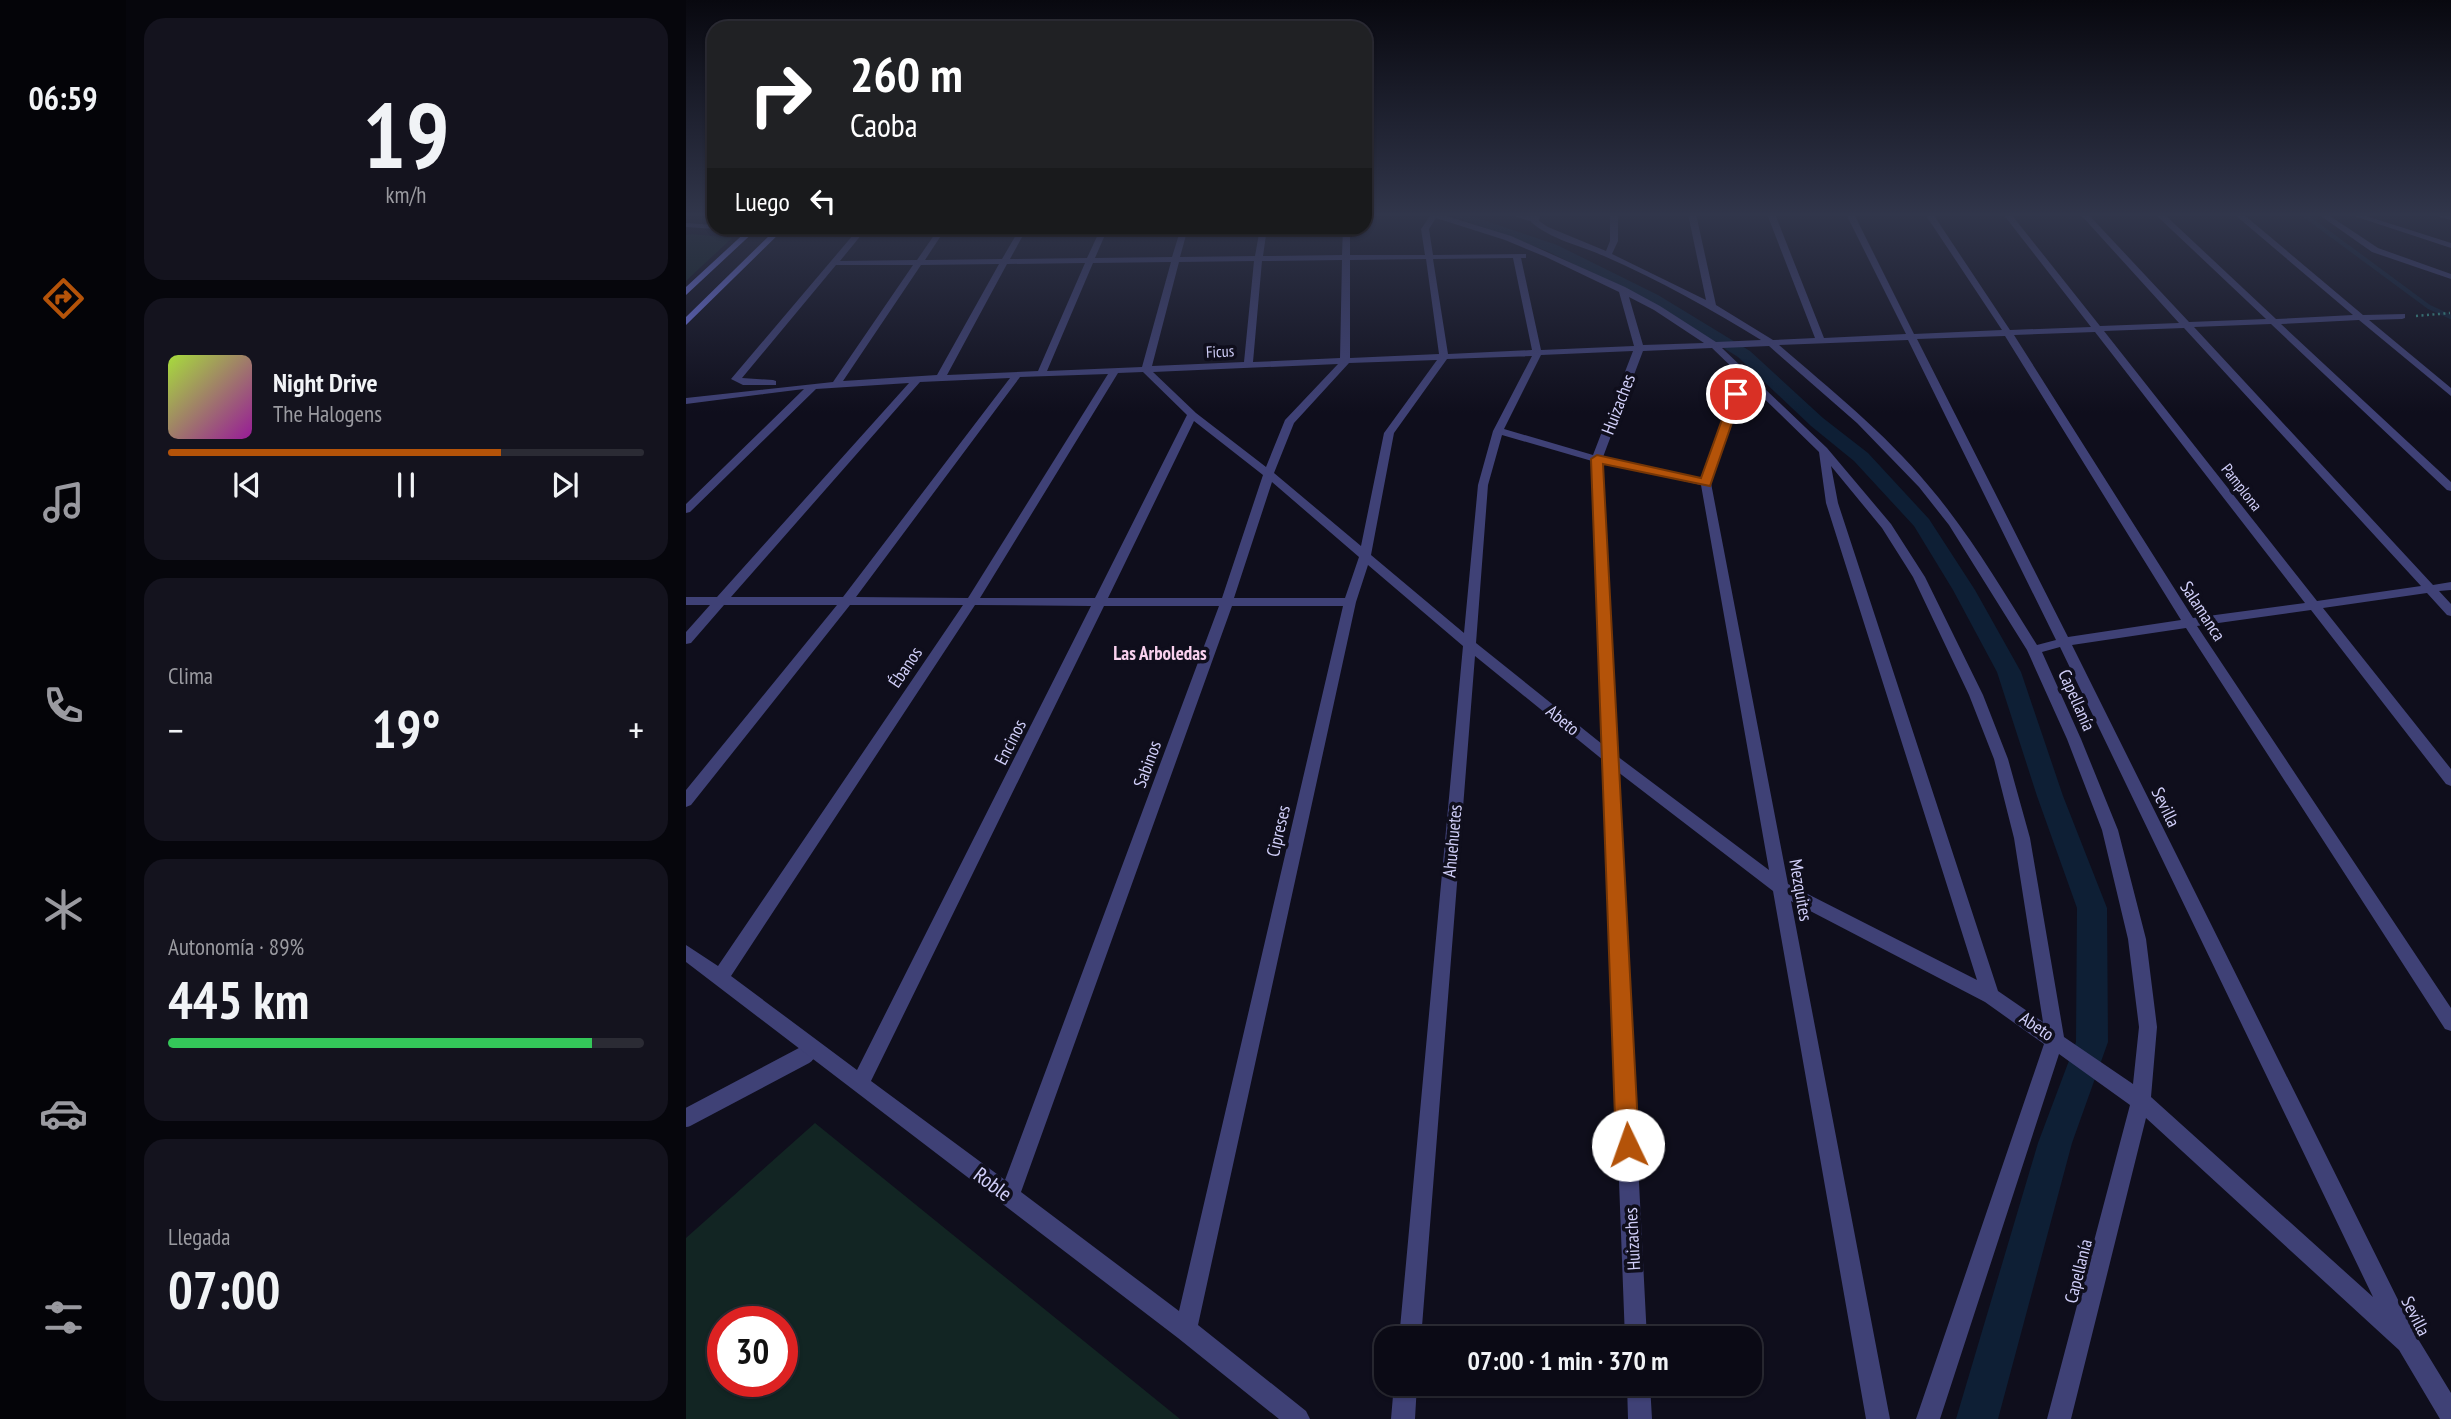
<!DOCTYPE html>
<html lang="es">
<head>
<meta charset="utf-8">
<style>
  body { margin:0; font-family:"PT Sans Narrow",sans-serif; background:#14131e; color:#f1f3f6; height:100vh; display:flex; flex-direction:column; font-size:26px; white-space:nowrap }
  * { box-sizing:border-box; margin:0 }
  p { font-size:23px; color:#9a9aa0 }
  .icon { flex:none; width:38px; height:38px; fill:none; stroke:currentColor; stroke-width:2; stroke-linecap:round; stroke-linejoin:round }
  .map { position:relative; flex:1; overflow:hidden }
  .details { display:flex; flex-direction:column; gap:18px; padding:18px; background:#06060c; width:560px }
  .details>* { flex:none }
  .banner { position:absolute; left:21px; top:21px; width:665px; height:214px; border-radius:21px; box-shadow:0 2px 5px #0004,0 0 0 2px #2b2b34; background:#202124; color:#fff; overflow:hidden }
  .speed { position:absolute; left:21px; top:1306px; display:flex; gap:14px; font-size:35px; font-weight:700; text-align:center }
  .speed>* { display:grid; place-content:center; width:91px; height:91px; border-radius:50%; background:#0b0a15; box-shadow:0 2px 5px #0004,0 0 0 2px #2b2b34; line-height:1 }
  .speed .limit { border:10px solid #d22; background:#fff; color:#111 }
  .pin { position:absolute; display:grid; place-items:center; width:60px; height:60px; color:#fff; margin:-30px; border:4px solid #fff; border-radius:50%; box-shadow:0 2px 7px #0007 }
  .me { position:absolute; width:77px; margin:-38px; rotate:357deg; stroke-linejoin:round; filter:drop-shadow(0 0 5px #0008) }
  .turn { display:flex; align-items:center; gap:24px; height:147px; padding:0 28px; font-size:32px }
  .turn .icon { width:91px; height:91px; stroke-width:2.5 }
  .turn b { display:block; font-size:49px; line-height:60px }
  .then { display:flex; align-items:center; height:66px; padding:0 28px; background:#0003; gap:14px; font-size:26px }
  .big { font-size:52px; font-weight:800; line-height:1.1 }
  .details .widget { flex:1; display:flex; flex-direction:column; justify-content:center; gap:10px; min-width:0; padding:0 24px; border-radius:21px; background:#14131e }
  .details .dial { align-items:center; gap:0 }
  .dial b { font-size:91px; line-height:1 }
  .song { display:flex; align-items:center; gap:21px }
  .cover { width:84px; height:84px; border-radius:10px; background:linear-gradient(135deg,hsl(80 70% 55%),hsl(300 70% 35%)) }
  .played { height:7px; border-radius:4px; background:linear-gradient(90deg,#b45309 70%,#2b2b34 70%) }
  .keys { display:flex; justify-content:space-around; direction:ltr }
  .heat { display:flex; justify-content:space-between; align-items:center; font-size:38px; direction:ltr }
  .charge { height:10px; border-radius:5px; background:linear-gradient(90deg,#34c759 89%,#2b2b34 0) }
  .trip { position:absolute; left:688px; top:1326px; width:388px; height:70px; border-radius:21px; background:#0b0a15; box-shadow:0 2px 5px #0004,0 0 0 2px #2b2b34; font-weight:800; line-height:70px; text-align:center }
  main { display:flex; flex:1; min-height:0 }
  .tabs { display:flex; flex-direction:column; width:126px; justify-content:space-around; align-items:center; background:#040408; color:#9a9aa0 }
  .tabs .icon { width:49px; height:49px }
  .tabs .selected { color:#b45309 }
  .tabs b { font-size:32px; color:#f1f3f6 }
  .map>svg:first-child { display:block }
  .green { fill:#122523; fill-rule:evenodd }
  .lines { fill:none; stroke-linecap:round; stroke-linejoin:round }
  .stream { stroke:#0e1f35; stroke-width:4.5 }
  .canal { fill:#0e1f35; fill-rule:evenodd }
  .path { stroke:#3ba193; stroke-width:2.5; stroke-dasharray:2 3.5; stroke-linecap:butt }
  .lane-far2 { stroke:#3f4176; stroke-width:7 }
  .lane-far1 { stroke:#3f4176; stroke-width:15 }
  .lane { stroke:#3f4176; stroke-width:18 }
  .street { fill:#3f4176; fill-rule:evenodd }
  .secondary { fill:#7278ed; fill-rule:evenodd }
  .route { fill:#b45309; stroke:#753606; stroke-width:2 }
  .labels { text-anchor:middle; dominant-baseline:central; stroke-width:7; stroke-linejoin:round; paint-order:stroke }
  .far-street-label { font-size:16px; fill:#d1cff9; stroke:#0f0e1c }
  .street-label { font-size:18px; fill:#d1cff9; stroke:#0f0e1c }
  .neighbourhood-label { font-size:19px; font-weight:bold; fill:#f9d1ee; stroke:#0f0e1c }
  .near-street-label { font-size:21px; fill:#d1cff9; stroke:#0f0e1c }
</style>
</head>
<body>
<main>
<nav class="tabs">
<b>06:59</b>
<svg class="icon selected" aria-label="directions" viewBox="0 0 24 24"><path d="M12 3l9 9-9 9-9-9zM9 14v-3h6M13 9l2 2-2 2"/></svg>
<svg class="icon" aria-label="music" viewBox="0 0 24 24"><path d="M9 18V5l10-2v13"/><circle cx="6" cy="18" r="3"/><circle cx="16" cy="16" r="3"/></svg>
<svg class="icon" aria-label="phone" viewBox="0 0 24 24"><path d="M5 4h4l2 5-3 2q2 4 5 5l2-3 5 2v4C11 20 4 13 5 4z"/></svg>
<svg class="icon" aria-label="climate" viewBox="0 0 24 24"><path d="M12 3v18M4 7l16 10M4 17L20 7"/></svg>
<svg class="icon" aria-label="car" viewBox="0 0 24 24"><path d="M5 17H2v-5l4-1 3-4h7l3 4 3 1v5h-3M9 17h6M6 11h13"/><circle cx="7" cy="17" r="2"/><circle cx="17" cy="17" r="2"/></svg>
<svg class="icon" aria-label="filters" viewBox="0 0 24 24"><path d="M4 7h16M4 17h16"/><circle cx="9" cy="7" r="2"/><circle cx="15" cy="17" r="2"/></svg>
</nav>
<section class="details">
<div class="widget dial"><b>19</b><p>km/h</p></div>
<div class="widget">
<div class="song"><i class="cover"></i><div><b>Night Drive</b><p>The Halogens</p></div></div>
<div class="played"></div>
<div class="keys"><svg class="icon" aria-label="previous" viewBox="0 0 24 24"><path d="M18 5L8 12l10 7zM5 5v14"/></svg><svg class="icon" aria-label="pause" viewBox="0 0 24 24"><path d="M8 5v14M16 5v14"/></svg><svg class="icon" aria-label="next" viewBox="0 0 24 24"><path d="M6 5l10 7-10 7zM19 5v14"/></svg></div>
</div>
<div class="widget"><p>Clima</p>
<div class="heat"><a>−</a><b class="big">19°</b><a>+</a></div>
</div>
<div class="widget"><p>Autonomía · 89%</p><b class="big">445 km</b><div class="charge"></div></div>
<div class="widget"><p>Llegada</p><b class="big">07:00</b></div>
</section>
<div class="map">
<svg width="1765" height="1419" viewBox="0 0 1765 1419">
  <rect width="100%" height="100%" fill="#0f0e1c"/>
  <path class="green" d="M6,234L46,238L0,281V235Z
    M129,1123L494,1419H0V1238ZM96,1321V1381H37V1321Z"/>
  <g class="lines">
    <path class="stream" d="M1617,214L1743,307L1765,317"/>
    <path class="canal" d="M761,214H780L871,245L972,295L1064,351L1137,418L1182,453L1243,519L1289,590L1335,672L1377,796L1421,908L1422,1042L1386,1143L1312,1419H1270L1352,1143L1390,1042L1391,908L1351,796L1311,672L1267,590L1228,526L1168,461L1125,426L1052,357L962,301L861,251Z"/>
    <path class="path" d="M1730,316L1764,313"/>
    <path class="lane-far2" d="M833,214L849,219"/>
    <path class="lane-far1" d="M116,1057L129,1050"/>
    <path class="lane" d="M0,1118L119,1055"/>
    <path class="street" d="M742,214H754L825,236L939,287L974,306L1030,342L1075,340C1025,309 973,280 918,256C895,246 864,239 845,222L846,214H854L853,221L862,227L920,251L924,241V214H932V241L926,254L1020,300L1002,214H1010L1030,305L1087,340L1129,338L1081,214H1089L1138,338L1220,334L1160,214H1168L1228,334L1316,330L1239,214H1247L1324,330L1405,327L1317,214H1325L1414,326L1493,323L1394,214H1402L1503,322L1580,319L1469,214H1478L1590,319L1667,315L1548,214H1557L1677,315L1719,314V318L1716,319L1683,320L1765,388V396L1673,320L1595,324L1765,482V491L1761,490L1585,324L1508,327L1747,585L1765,582V590L1753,591L1765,604V616L1761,615L1741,593L1637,608L1765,769V786L1760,784L1625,610L1511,626L1765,1008V1031L1759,1029L1500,628L1386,645L1729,1334L1765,1393V1419H1754L1713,1350L1460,1118L1385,1419H1361L1444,1105L1373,1054L1254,1419H1230L1358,1044L1299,1002L1105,901L1204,1419H1180L1087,891L932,772L961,1339H939L917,760L789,656L735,1339H713L777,646L682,565L670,602L512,1325L620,1411L624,1419H593L492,1338L0,962V945L32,966L277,605H164L5,805L0,807V790L151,605H38L5,643L0,644V632L24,605H0V597H31L223,383L130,389L4,512L0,513V504L118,389L0,404V398L147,382L227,265H150L56,378L87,380L90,381V385H57L45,379L173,228H181L154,261L231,260L253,228H260L239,260L316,259L334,228H341L324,259L401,258L415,228H422L409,258L486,257L495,228H502L494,257L569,256L574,228H581L577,256L656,255L657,228H664V255H739L735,229L744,216ZM750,218L819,240L860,257L933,292L948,346L855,350L835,258H840V254L747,255L743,229ZM827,258L846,350L762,354L747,259ZM740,259L753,354L664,358V260ZM656,260L654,358L567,362L576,261ZM568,261L558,362L466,366L493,262ZM485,262L456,367L361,371L407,263ZM399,263L352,371L261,375L321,264ZM313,264L251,375L157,381L235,265ZM943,297L968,310L1018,343L957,345ZM1498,328L1735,586L1631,601L1418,331ZM1409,332L1619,603L1507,618L1328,335ZM1319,336L1495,620L1382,637L1231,339ZM1222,340L1370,640L1351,645C1317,591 1284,534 1242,485C1199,433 1144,389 1093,345ZM1083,346L1171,423L1233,487L1263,525L1341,650L1381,739L1416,830L1442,939L1453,1027L1447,1084L1378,1037L1344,838L1322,759L1297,695L1239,577L1205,524L1141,448L1036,348ZM1026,348L1053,374L1016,479L917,457L957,351ZM947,351L907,455L818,429L855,355ZM846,356L807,431L792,485L778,633L685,555L708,433L761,359ZM751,360L698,433L675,546L588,473L608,423L663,363ZM652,364L599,420L580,467L510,413L467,372ZM457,372L501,415L409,598H294L432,373ZM422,374L282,598L170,597L334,377ZM324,378L157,597H45L234,382ZM1060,381L1133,452L1140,503L1291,980L1102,884L1025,483ZM508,421L577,475L536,598H422ZM816,435L906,461L916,744L790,643L802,485ZM917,463L1015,485L1083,870L931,756ZM1145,466L1196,528L1227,577L1283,695L1308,759L1328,838L1357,1022L1312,991L1152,503ZM586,482L673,557L659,598H548ZM289,605L405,606L171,1070L45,976ZM418,606H533L319,1180L185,1081ZM546,606H657L493,1311L335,1192ZM1374,647L1687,1297L1465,1097L1471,1027L1460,939L1432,830L1395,739L1356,652Z
      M1632,214H1641L1692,248L1765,274V279L1686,252Z
      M1662,214H1674L1765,243V248Z
      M1749,214L1765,216V220L1750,216Z
      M0,223L28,225V228L91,229L95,231L91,233L0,227Z
      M708,1384H731L729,1419H705Z
      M941,1384H964L966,1419H942Z"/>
    <path class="secondary" d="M64,228H72L0,295V287Z
      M91,228H99L0,325V317Z"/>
  </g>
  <linearGradient id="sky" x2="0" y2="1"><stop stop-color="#08080f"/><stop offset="0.52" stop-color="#31364b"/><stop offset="1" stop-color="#31364b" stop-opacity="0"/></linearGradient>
  <rect width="1765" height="413" fill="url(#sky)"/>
  <path class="route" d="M1046,392L1056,394L1024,486L917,464L953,1145L949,1153L942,1156L934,1153L930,1145L905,459L911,455L1015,478Z"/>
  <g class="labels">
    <g class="far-street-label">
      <text transform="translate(534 351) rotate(-3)">Ficus</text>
      <text transform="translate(1556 487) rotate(52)">Pamplona</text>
    </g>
    <g class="street-label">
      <text transform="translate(932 404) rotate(-69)">Huizaches</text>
      <text transform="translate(1517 611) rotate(57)">Salamanca</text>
      <text transform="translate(219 667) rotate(-56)">Ébanos</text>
      <text transform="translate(1391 700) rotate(66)">Capellanía</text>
      <text transform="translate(877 720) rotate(39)">Abeto</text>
      <text transform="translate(324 742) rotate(-63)">Encinos</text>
      <text transform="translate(461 764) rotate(-70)">Sabinos</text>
      <text transform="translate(1480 807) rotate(64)">Sevilla</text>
      <text transform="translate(592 831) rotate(-77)">Cipreses</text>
      <text transform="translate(766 841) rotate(-85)">Ahuehuetes</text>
      <text transform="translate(1115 890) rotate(80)">Mezquites</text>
      <text transform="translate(1351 1026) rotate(34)">Abeto</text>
      <text transform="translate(946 1239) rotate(-93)">Huizaches</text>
      <text transform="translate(1392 1271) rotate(-76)">Capellanía</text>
      <text transform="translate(1730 1316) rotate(63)">Sevilla</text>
    </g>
    <g class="neighbourhood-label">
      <text x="474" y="653">Las Arboledas</text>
    </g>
    <g class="near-street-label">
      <text transform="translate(307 1184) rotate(37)">Roble</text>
    </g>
  </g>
</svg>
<div class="speed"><div class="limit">30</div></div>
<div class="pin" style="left:1050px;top:394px;background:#d93025"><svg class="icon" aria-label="arrive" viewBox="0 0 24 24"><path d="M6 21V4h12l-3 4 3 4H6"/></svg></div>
<svg class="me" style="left:942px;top:1145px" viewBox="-20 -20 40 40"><circle r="19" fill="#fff"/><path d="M0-13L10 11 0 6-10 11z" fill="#b45309"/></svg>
<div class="trip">07:00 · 1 min · 370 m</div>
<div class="banner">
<div class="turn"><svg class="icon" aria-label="right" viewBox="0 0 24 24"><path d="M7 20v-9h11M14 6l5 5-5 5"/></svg><div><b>260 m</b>Caoba</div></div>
<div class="then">Luego<svg class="icon" aria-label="left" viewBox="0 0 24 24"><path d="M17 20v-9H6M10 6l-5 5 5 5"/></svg></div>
</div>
</div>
</main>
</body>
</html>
